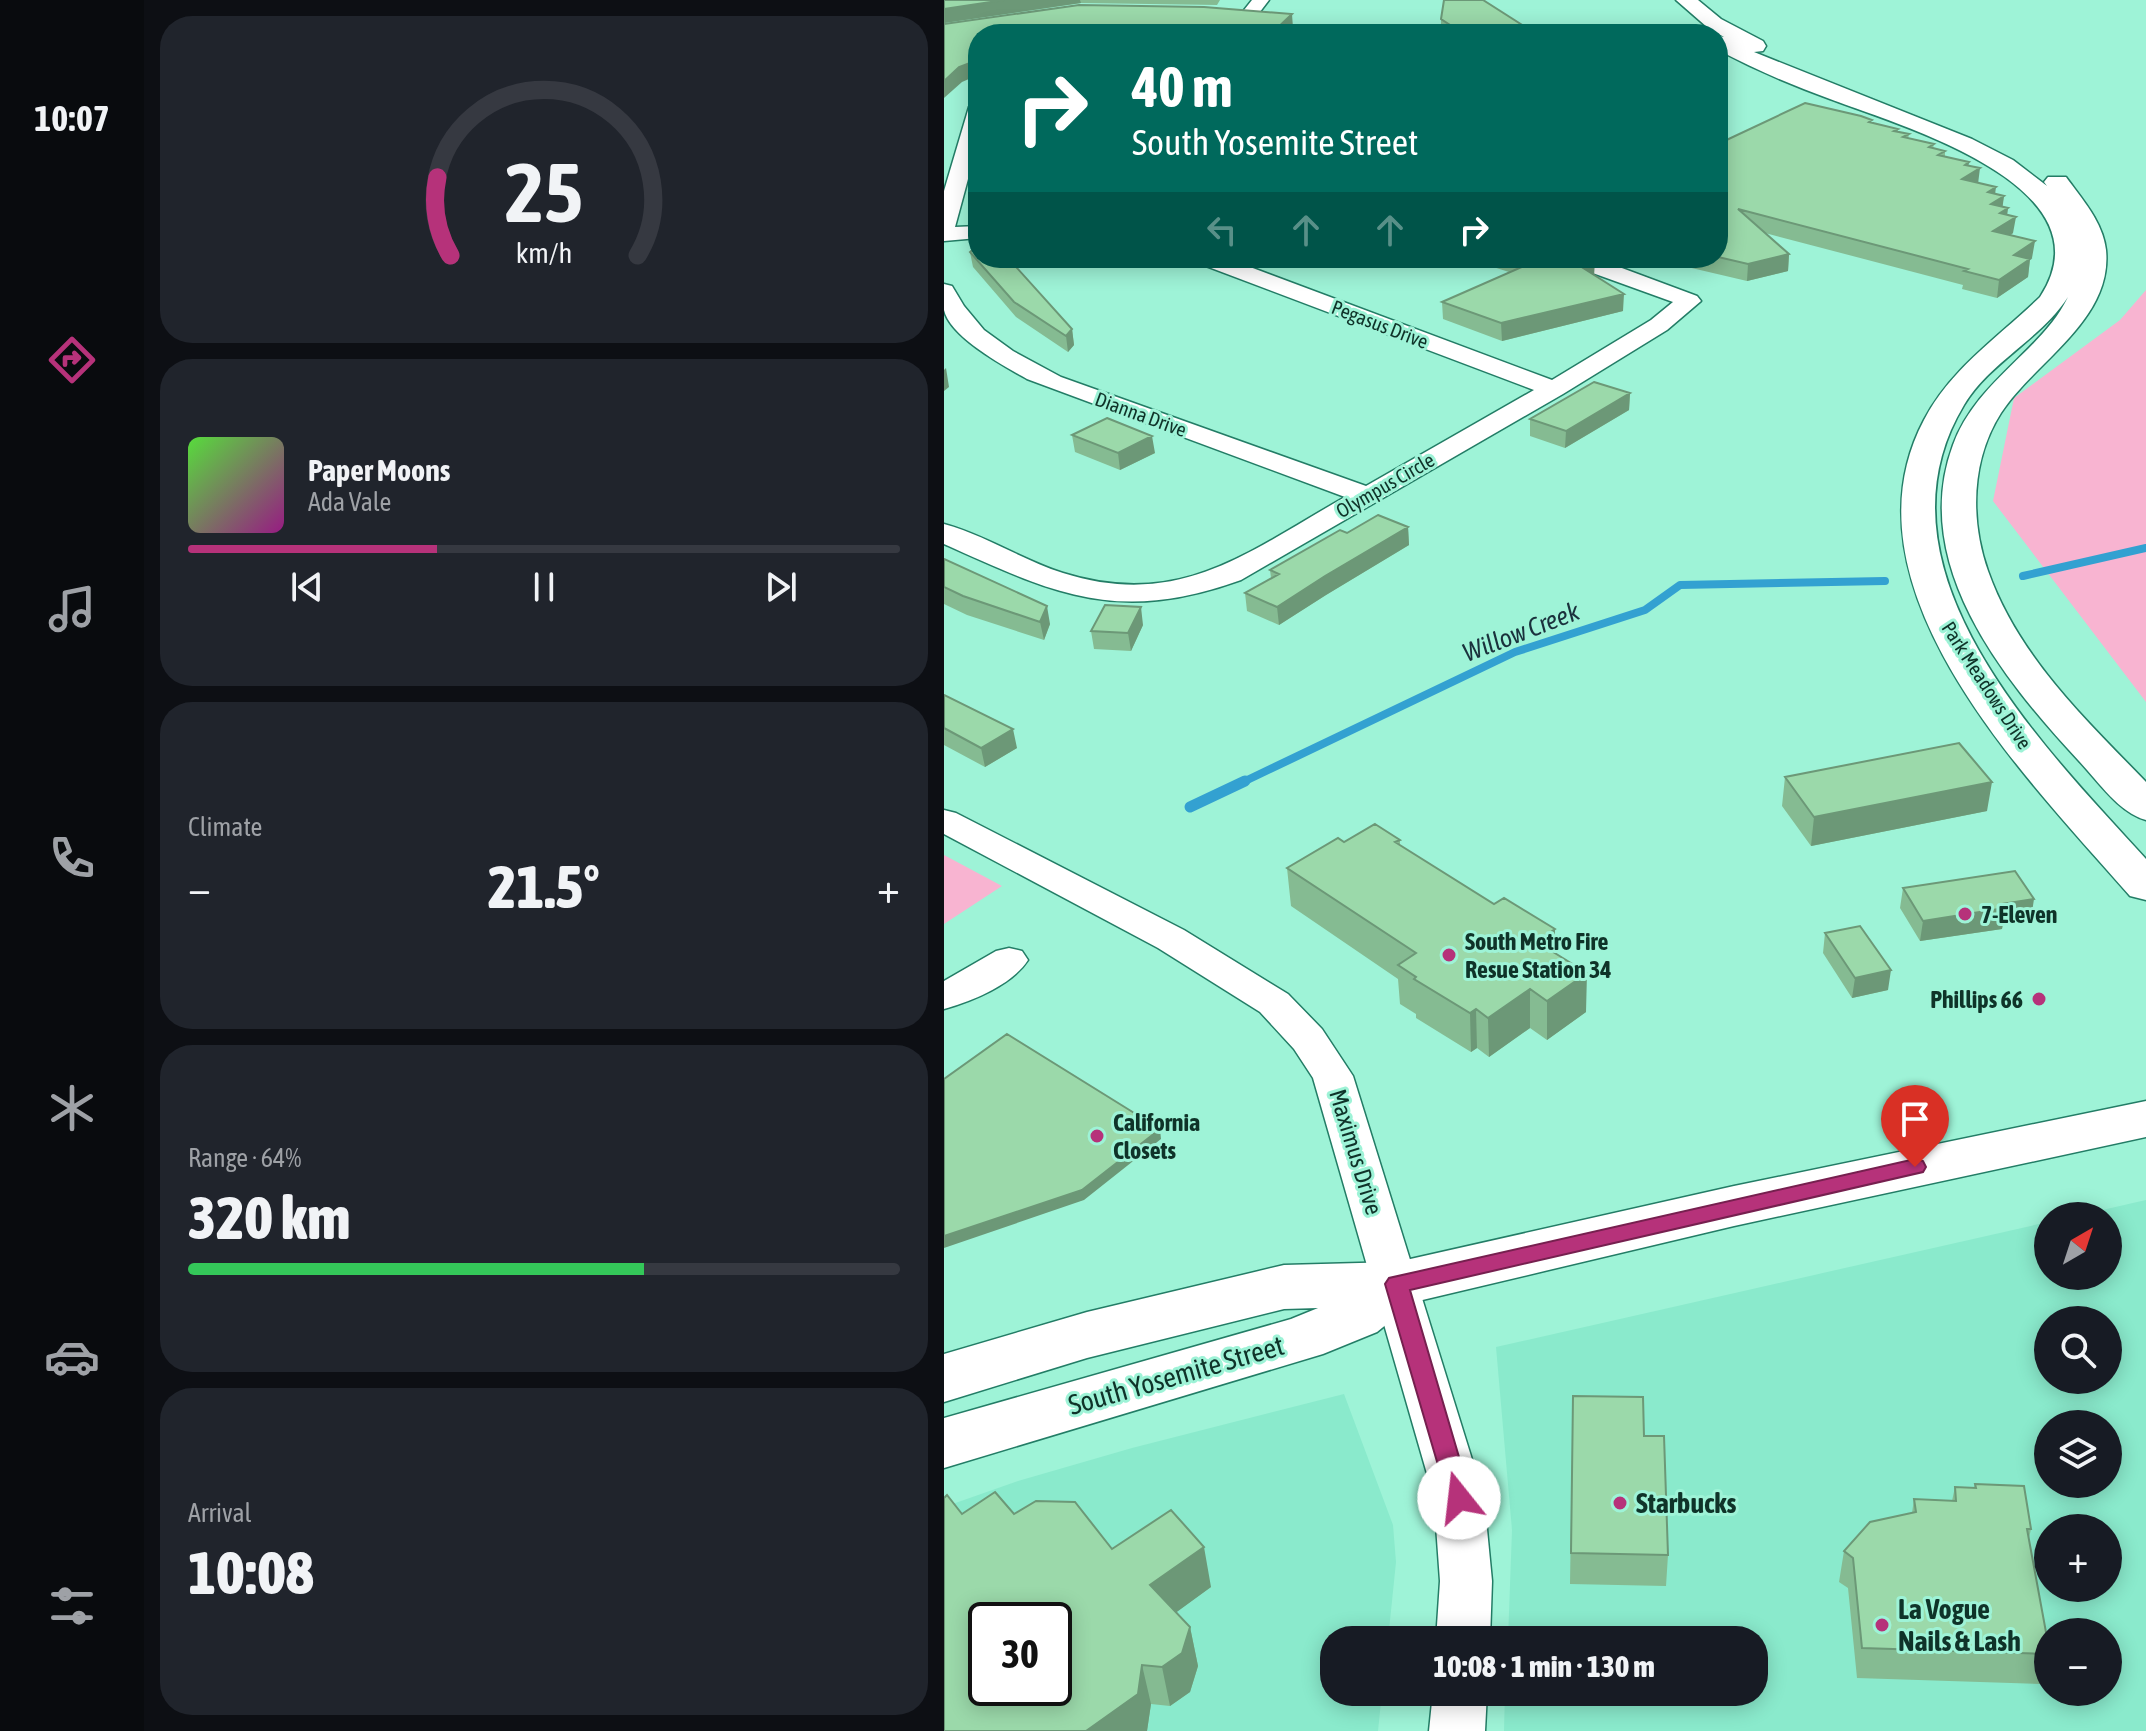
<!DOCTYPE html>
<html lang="en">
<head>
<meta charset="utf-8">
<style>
  body { margin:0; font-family:"Asap Condensed",sans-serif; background:#20242c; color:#f1f3f6; height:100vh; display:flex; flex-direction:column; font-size:30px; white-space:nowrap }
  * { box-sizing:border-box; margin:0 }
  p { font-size:26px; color:#9ea1a6 }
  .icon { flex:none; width:44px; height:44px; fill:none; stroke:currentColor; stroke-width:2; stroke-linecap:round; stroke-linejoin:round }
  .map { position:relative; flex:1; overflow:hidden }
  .sheet { display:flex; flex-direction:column; gap:16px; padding:16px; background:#0d0f14; width:800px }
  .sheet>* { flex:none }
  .guide { position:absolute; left:24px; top:24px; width:760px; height:244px; border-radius:32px; box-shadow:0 4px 20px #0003; background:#00695c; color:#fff; overflow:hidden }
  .needle { width:52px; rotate:39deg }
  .fabs { position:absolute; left:1090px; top:1202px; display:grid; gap:16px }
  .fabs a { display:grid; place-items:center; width:88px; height:88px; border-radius:50%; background:#171b24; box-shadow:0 4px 20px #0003; font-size:40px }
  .speed { position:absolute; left:24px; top:1602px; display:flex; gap:16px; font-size:40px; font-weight:700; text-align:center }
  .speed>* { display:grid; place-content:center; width:104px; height:104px; border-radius:50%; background:#171b24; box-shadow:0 4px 20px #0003; line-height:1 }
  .speed .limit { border:4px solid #111; border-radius:12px; background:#fff; color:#111 }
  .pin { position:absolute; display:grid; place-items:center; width:68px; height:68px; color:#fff; margin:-82px -34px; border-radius:50% 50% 50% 0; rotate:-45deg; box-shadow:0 0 8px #0007 }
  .pin .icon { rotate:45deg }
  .me { position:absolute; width:88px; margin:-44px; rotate:344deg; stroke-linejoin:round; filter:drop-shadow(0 0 6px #0008) }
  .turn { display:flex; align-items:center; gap:28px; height:168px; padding:0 32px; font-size:36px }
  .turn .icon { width:104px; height:104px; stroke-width:2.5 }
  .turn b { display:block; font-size:56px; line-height:68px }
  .lanes { display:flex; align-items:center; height:76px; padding:0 32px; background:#0003; justify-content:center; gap:40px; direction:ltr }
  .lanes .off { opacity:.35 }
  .big { font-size:60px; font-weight:800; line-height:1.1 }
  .sheet .card { flex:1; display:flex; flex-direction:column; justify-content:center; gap:12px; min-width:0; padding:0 28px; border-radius:32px; background:#20242c }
  .sheet .dial { align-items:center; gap:0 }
  .dial svg { height:208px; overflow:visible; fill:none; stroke:#363941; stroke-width:7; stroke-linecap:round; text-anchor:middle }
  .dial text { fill:#f1f3f6; stroke:none }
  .song { display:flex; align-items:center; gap:24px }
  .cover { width:96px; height:96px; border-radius:12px; background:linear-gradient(135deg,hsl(110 70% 55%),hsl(310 70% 35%)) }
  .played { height:8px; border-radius:4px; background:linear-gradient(90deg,#b6327a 35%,#363941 35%) }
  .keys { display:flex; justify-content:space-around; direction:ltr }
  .heat { display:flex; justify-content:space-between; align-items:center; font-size:44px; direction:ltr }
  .charge { height:12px; border-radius:6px; background:linear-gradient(90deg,#34c759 64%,#363941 0) }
  .trip { position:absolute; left:376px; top:1626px; width:448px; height:80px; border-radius:32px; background:#171b24; box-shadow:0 4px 20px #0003; font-weight:800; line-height:80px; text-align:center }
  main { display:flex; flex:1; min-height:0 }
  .menu { display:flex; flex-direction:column; width:144px; justify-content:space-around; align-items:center; background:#090b0e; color:#9ea1a6 }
  .menu .icon { width:56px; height:56px }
  .menu .selected { color:#b6327a }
  .menu b { font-size:36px; color:#f1f3f6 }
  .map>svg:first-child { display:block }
  .built { fill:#8aeacc; fill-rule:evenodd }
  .green { fill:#f8b4d1 }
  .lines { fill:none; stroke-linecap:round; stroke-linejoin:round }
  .stream-far1 { stroke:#33a1d1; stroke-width:8 }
  .stream { stroke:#33a1d1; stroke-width:11 }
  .street-casing { stroke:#237d66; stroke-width:3 }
  .secondary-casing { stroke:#237d66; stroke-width:3 }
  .street { fill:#fff; fill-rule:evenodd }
  .secondary { fill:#fff; fill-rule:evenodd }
  .wall { fill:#85bb92 }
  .shaded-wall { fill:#6c9877 }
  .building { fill:#9bd9aa; stroke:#6c9877; stroke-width:2; fill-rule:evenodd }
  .route { fill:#b6327a; stroke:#76204f; stroke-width:2 }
  .poi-dot { fill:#b6327a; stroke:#9ef3d7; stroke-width:3 }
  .labels { text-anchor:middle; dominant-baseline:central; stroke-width:6; stroke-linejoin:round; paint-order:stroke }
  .far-street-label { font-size:20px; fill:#0f3329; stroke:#9ef3d7 }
  .poi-label { font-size:24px; font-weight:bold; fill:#0f3329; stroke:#9ef3d7; text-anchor:start }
  .street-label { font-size:24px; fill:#0f3329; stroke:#9ef3d7 }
  .water-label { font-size:26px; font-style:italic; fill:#1a313c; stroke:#9ef3d7 }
  .near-street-label { font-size:28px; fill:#0f3329; stroke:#9ef3d7 }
  .near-poi-label { font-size:28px; font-weight:bold; fill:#0f3329; stroke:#9ef3d7; text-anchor:start }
</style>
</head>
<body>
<main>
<nav class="menu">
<b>10:07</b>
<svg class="icon selected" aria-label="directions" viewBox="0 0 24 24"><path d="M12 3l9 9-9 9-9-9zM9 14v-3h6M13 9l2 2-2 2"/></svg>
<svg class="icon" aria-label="music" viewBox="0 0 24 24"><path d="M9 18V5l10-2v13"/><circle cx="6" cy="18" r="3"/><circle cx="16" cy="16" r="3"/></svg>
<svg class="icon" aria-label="phone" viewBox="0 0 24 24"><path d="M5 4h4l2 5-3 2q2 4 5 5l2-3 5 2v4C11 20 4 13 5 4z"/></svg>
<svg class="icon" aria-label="climate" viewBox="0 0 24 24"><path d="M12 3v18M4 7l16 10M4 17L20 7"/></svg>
<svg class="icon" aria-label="car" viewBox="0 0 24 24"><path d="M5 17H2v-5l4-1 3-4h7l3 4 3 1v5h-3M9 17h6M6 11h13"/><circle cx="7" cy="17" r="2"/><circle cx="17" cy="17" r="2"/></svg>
<svg class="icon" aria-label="filters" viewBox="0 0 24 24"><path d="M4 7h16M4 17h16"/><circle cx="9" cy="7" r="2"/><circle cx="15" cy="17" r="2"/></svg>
</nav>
<section class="sheet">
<div class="card dial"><svg viewBox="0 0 100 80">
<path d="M14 69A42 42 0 1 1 86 69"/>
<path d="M14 69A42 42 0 0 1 9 39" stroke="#b6327a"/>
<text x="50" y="56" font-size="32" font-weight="700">25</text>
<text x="50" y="72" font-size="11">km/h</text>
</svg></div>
<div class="card">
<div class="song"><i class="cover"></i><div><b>Paper Moons</b><p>Ada Vale</p></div></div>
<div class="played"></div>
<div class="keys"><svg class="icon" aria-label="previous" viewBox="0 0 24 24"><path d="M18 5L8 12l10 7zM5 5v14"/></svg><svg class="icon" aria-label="pause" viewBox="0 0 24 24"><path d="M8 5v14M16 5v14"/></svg><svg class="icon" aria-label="next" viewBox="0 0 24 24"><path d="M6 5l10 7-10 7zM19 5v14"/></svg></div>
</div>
<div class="card"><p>Climate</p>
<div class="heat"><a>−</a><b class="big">21.5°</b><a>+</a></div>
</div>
<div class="card"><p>Range · 64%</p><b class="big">320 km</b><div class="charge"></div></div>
<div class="card"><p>Arrival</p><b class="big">10:08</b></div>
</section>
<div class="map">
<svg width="1202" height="1731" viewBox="0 0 1202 1731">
  <rect width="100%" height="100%" fill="#9ef3d7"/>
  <path class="built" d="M1202,1200V1731H560L561,1692H810V1640H564L568,1530L552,1347L1104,1222V1276H1164V1216H1132ZM1104,1320H1164V1380H1104ZM1104,1424H1164V1484H1104ZM1104,1528H1164V1588H1104ZM1104,1632H1164V1692H1104Z
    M400,1394L449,1525L452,1562L444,1640H390V1692H438L434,1731H0V1507L74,1481L188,1448ZM42,1620H110V1688H42Z"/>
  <path class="green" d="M1202,290V702L1049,501L1070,398L1176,320Z
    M0,855L58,886L0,924Z"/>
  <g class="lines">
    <path class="stream-far1" d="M1079,576L1202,548
      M297,783L571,652L701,610L736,585L941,581"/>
    <path class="stream" d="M246,807L301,781"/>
    <defs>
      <path id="street" d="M308,0H325L299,34H281Z
        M34,101V142L11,227L34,226V238L0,241V191L25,107Z
        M251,258H282L608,380L707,320L729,302L621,263L618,258H651L753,296L757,301L723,330L619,394L297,580C174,624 113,595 0,544V524C41,535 78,560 119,573C236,610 304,552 401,497L83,379C60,366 6,337 0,310C0,302 0,292 0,284L8,286L20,306L40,330L69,351L117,377L422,486L590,390L254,263Z
        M0,810L12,813L240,930L344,994L378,1029L409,1076L540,1498L548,1581L546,1640H492L496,1581L490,1498L369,1078L350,1049L316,1012L214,948L0,834Z
        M65,948L78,951L84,960C68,985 28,1001 0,1009V981L52,951Z
        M489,1692H543L541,1731H485Z"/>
      <path id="secondary" d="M732,0H754L777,19L819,41L822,46L819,51L810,52L1028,139L1069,160L1103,186L1100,182L1104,177H1122C1138,199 1159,222 1162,250C1169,320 1090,362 1057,413C1027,460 1026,520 1044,571C1074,656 1141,719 1202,782V820C1175,813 1154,781 1135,761C1059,679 965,564 1009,445C1033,380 1098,351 1124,297C1097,339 1046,362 1020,405C921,569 1099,746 1202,859V900L1186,896C1085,780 891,588 980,420C1007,368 1055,337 1096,297C1169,186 957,126 886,99C847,85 810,69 774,50V36L780,37L763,27Z
        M1202,1101V1137L790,1226L470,1302L433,1332L379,1354L0,1468V1418L347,1319L374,1308L340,1309L143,1358L0,1402V1354L143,1312L340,1265L453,1262L790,1186Z"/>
    </defs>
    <use href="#street" class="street-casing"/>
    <use href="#secondary" class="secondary-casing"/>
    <use href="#street" class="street"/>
    <use href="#secondary" class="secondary"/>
  </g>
  <path class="wall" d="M0,0H276L273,5L137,3L0,23Z
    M497,19L583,28L610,34H497Z
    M928,123L954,129V132L965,134L964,139L990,144L989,148L1001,151V156L1025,166L1034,183L1051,194L1060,196L1058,206L1064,208L1063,214L1069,233L1067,235L1088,258L1086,259L1084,277L1053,298L1018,289L1019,285L821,233L845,254L844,271L803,281L705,258H774V144Z
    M26,252L128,329L130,345L124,352L72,317L29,267Z
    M149,258H161L159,262Z
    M329,258H345L343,263Z
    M521,258H646L650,275L679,311L558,341L499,319L498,302L565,272Z
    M659,258H691L677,264Z
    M686,393L685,410L621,448L586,436V419Z
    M128,435L211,453L176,470L131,452Z
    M464,527L465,545L382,595L335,625L303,611L301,593L327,578L326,570L403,533Z
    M0,559L106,624L100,640L23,615L0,604Z
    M199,625L187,651L150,649L147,631Z
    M0,695L73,748L41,767L0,745Z
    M841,777L1043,811L867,846L838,806Z
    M456,840V846L611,953L642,1012L603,1040L586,1028L545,1057L533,1048L527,1052L472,1018V1014L456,1004L454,979L347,906L343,868L400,842Z
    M959,888L1087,919L1059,923L1058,929L976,941L956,908Z
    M881,933L944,990L908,998L879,953Z
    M629,1396L700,1436L724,1555L722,1586L626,1584Z
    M1031,1484L1087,1529L1085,1538L1104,1643V1661L1098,1684L913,1678L904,1588L895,1582L900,1551L968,1513L970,1499L1008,1501L1011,1487L1030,1488Z
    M18,1514H70L168,1549L267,1587L232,1612L246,1627L254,1666L246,1692L226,1706L207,1704L203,1731H0Z"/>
  <path class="shaded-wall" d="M60,0H136L137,3L0,23V9Z
    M348,14L349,28L343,34H327Z
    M34,60V75L18,82L0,98V81L15,67Z
    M1025,162L1023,176L1036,168L1034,184L1016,195L1021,165Z
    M1052,187L1050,202L1060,196L1058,211L1064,208L1062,223L1072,217L1069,233L1047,247L1049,231L1045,220L1044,192Z
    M1091,241L1088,258L1067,272L1070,255Z
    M845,254L844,271L803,281L804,264Z
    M677,258H691L677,264Z
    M1086,259L1084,277L1053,298L1055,280Z
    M651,260L650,277L636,266Z
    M680,294L679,311L558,341L557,323Z
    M128,329L130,345L124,352L122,336Z
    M2,368L5,387L0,391V370Z
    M686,393L685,410L621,448L622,431Z
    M208,436L211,453L176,470L174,453Z
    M464,527L465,545L382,595L335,625L333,607L381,576Z
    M103,606L106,624L100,640L96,622Z
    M197,607L199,625L187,651L184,633Z
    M69,729L73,748L41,767L37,748Z
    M1048,782L1043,811L867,846L870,817Z
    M1090,899L1087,919L1059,923L1058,929L976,941L979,921L1058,904Z
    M611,929V968L593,942Z
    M947,970L944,990L908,998L911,978Z
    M643,973L642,1012L603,1040V1001Z
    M586,989V1028L545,1057L544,1018Z
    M532,1009L533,1048L527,1052L526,1013Z
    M216,1129L217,1139L140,1200L0,1248V1236Z
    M260,1547L267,1587L215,1625L206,1585Z
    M246,1627L254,1666L246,1692L226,1706L218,1667Z
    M198,1665L207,1704L203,1731H142Z"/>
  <path class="building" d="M0,0H60L0,9Z
    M500,0H539L583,28L602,30L610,34H520L497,19Z
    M135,5L260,7L348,14L327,34H34V60L15,67L0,81V24Z
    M861,103L917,116L928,120L925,122L954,129L950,131L965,134L959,137L990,144L985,147L1001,151L994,155L1025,162L1021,165L1036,168L1018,179L1052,187L1044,192L1060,196L1047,204L1064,208L1056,213L1072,217L1049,231L1091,241L1070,255L1086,259L1055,280L1020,271L1024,269L794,209L845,254L804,264L774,257V144Z
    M34,245V258H64L128,329L122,336L70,302L26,252Z
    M573,258H646L651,260L636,266L680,294L557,323L498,302L587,263Z
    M650,382L686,393L622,431L586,419Z
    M163,418L208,436L174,453L128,435Z
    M434,515L464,527L381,576L333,607L301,593L335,574L326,570L396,530L403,533Z
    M0,559L103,606L96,622L19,596L0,587Z
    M161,605L197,607L184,633L147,631Z
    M0,695L69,729L37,748L0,728Z
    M1015,743L1048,782L870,817L841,777Z
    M431,824L456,840L451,842L550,904L560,898L611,929L593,942L643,973L603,1001L586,989L544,1018L532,1009L526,1013L470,979L472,977L454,965L472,953L343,868L394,838L400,842Z
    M1071,871L1090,899L1058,904L1061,908L979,921L959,888Z
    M916,926L947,970L911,978L881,933Z
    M63,1034L216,1129L138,1190L0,1236V1079Z
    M629,1396L699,1397L700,1436H720L724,1555L627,1553Z
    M1031,1484L1080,1486L1087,1529H1083L1104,1643V1654L918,1648L909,1558L900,1551L926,1522L972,1512L970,1499L1012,1501L1011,1487L1032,1488Z
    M51,1492L70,1514L92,1501L131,1502L168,1549L227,1510L260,1547L206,1585L246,1627L238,1653L218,1667L198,1665L194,1694L142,1731H0V1498L3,1495L18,1514ZM42,1620H110V1688H42Z"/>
  <path class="route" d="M971,1159L979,1161L982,1167L979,1172L466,1290L527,1498L524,1506L515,1509L506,1506L441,1284L445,1278Z"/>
  <g class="poi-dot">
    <circle cx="1021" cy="914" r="8"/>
    <circle cx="505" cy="955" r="8"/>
    <circle cx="1095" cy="999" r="8"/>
    <circle cx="153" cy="1136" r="8"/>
    <circle cx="676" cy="1503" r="8"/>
    <circle cx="938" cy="1625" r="8"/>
  </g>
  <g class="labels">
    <g class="far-street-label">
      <text transform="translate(436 324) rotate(21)">Pegasus Drive</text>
      <text transform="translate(197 414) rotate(20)">Dianna Drive</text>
      <text transform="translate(441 485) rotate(-30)">Olympus Circle</text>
      <text transform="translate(1043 685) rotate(57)">Park Meadows Drive</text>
    </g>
    <g class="poi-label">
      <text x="1037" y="914">7-Eleven</text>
      <text x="521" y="941">South Metro Fire<tspan x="521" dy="28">Resue Station 34</tspan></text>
      <text x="1079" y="999" text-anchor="end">Phillips 66</text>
      <text x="169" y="1122">California<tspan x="169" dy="28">Closets</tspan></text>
    </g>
    <g class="street-label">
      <text transform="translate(412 1152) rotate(73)">Maximus Drive</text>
    </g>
    <g class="water-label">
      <text transform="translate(577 632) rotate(-21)">Willow Creek</text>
    </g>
    <g class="near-street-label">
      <text transform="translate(232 1375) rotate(-16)">South Yosemite Street</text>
    </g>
    <g class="near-poi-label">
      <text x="692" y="1503">Starbucks</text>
      <text x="954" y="1609">La Vogue<tspan x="954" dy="32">Nails &amp; Lash</tspan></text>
    </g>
  </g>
</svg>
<div class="fabs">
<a><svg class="needle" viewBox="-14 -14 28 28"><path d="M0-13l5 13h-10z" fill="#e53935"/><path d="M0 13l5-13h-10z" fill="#9ea1a6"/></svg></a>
<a><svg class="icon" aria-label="search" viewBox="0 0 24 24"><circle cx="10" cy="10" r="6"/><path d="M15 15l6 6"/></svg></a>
<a><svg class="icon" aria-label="layers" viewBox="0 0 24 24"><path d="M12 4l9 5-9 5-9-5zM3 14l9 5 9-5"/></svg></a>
<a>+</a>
<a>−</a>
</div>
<div class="speed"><div class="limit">30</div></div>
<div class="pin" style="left:971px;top:1167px;background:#d93025"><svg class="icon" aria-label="arrive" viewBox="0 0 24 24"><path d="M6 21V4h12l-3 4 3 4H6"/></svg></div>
<svg class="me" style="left:515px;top:1498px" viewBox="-20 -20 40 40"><circle r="19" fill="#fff"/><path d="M0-13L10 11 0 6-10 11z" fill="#b6327a"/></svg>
<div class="trip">10:08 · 1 min · 130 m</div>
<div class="guide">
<div class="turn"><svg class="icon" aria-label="right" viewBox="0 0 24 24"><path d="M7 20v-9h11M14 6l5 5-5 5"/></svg><div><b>40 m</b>South Yosemite Street</div></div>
<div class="lanes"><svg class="icon off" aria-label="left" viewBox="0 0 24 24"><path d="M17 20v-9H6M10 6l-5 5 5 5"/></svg><svg class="icon off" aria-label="ahead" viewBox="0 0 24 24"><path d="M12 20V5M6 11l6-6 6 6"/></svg><svg class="icon off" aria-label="ahead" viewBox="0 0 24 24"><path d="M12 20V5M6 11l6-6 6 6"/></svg><svg class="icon" aria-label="right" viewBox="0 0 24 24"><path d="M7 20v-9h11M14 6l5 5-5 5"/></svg></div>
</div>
</div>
</main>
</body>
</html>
